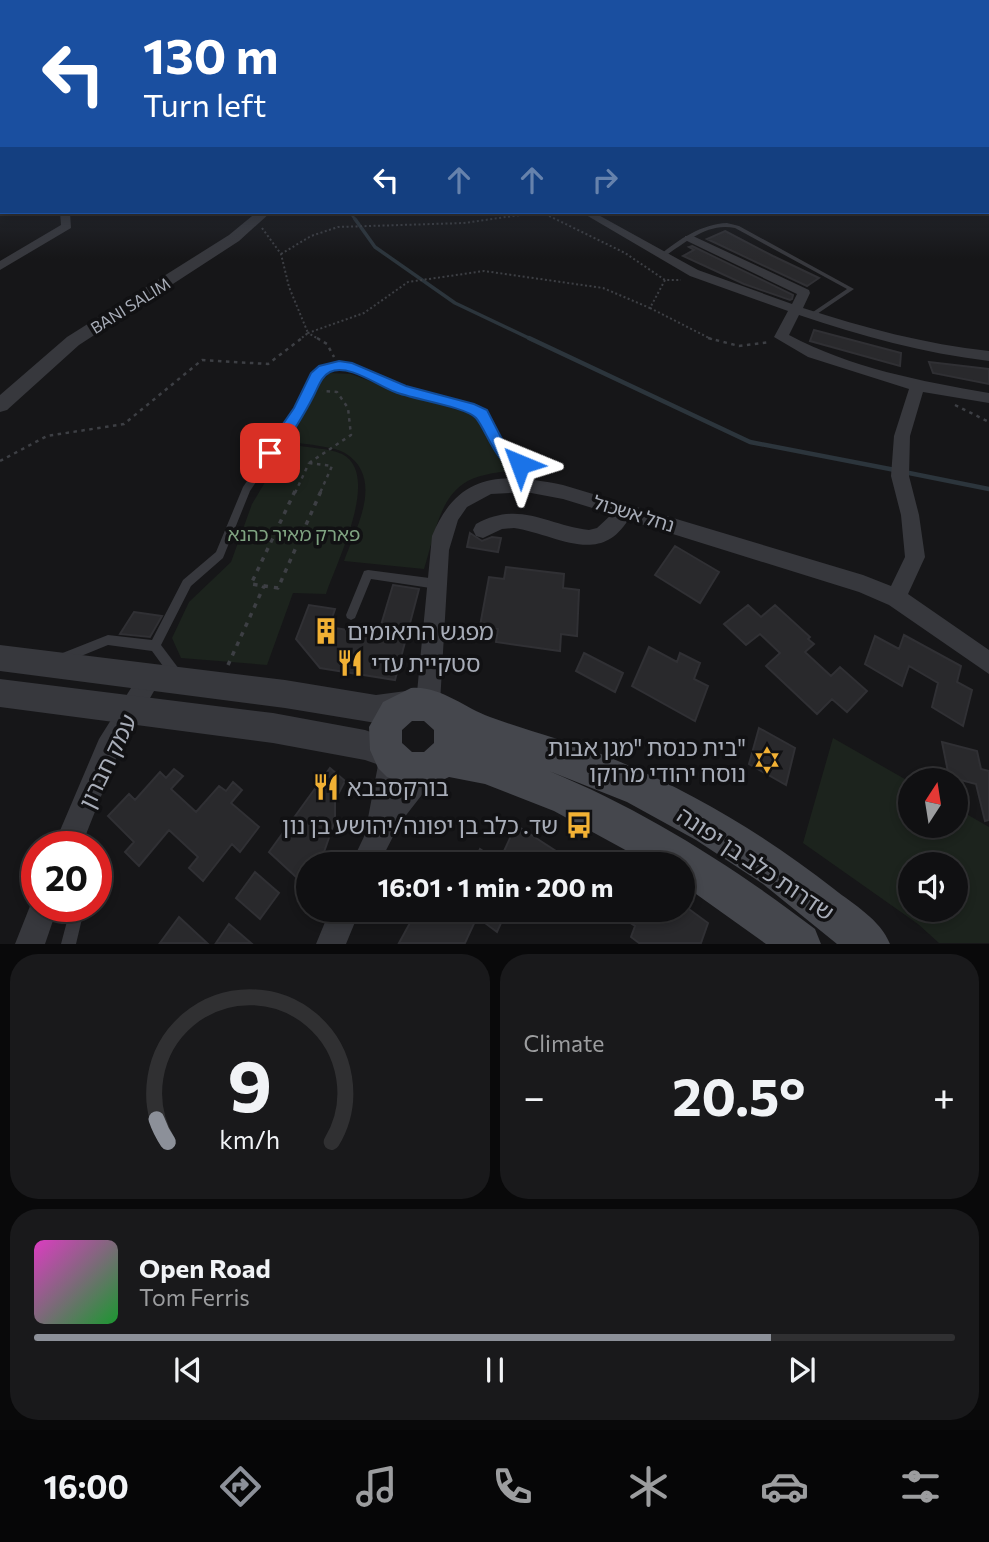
<!DOCTYPE html>
<html lang="en">
<head>
<meta charset="utf-8">
<style>
  body { margin:0; font-family:Commissioner,"Noto Sans Hebrew",sans-serif; background:#19191b; color:#f1f3f6; height:100vh; display:flex; flex-direction:column; font-size:26px; white-space:nowrap }
  * { box-sizing:border-box; margin:0 }
  p { font-size:23px; color:#9c9d9f }
  .icon { flex:none; width:38px; height:38px; fill:none; stroke:currentColor; stroke-width:2; stroke-linecap:round; stroke-linejoin:round }
  .map { position:relative; height:944px; overflow:hidden }
  .side { display:flex; flex-direction:column; gap:10px; padding:10px; background:#09090a; flex:1 }
  .side>* { flex:none }
  .top-card { position:absolute; left:0px; top:0px; width:990px; height:214px; box-shadow:0 4px 10px #0003,0 0 0 2px #303032; background:#1a4fa0; color:#fff; overflow:hidden }
  .needle { width:46px; rotate:12deg }
  .fabs { position:absolute; left:898px; top:768px; display:grid; gap:14px }
  .fabs a { display:grid; place-items:center; width:70px; height:70px; border-radius:50%; background:#101012; box-shadow:0 4px 10px #0003,0 0 0 2px #303032; font-size:35px }
  .speed { position:absolute; left:21px; top:831px; display:flex; gap:14px; font-size:35px; font-weight:700; text-align:center }
  .speed>* { display:grid; place-content:center; width:91px; height:91px; border-radius:50%; background:#101012; box-shadow:0 4px 10px #0003,0 0 0 2px #303032; line-height:1 }
  .speed .limit { border:10px solid #d22; background:#fff; color:#111 }
  .pin { position:absolute; display:grid; place-items:center; width:60px; height:60px; color:#fff; margin:-30px; border-radius:14px; box-shadow:0 4px 10px #0006 }
  .me { position:absolute; width:77px; margin:-38px; rotate:316deg; stroke-linejoin:round; filter:drop-shadow(0 0 5px #0008) }
  .turn { display:flex; align-items:center; gap:24px; height:147px; padding:0 28px; font-size:32px }
  .turn .icon { width:91px; height:91px; stroke-width:2.5 }
  .turn b { display:block; font-size:49px; line-height:60px }
  .lanes { display:flex; align-items:center; height:66px; padding:0 28px; background:#0003; justify-content:center; gap:35px; direction:ltr }
  .lanes .off { opacity:.35 }
  .big { font-size:52px; font-weight:700; line-height:1.1 }
  .side .tile { flex:1; display:flex; flex-direction:column; justify-content:center; gap:10px; min-width:0; padding:0 24px; border-radius:28px; background:#19191b }
  .side .dial { align-items:center; gap:0 }
  .dial svg { height:182px; overflow:visible; fill:none; stroke:#303032; stroke-width:7; stroke-linecap:round; text-anchor:middle }
  .dial text { fill:#f1f3f6; stroke:none }
  .song { display:flex; align-items:center; gap:21px }
  .cover { width:84px; height:84px; border-radius:10px; background:linear-gradient(135deg,hsl(310 70% 55%),hsl(130 70% 35%)) }
  .played { height:7px; border-radius:4px; background:linear-gradient(90deg,#8c9099 80%,#303032 80%) }
  .keys { display:flex; justify-content:space-around; direction:ltr }
  .heat { display:flex; justify-content:space-between; align-items:center; font-size:38px; direction:ltr }
  .side .tiles { flex:1; display:grid; gap:10px; grid-template-columns:1fr 1fr }
  .tile:last-child { grid-column:span 2 }
  .trip { position:absolute; left:296px; top:852px; width:399px; height:70px; border-radius:35px; background:#101012; box-shadow:0 4px 10px #0003,0 0 0 2px #303032; font-weight:700; line-height:70px; text-align:center }
  .menu { display:flex; height:112px; justify-content:space-around; align-items:center; background:#060607; color:#9c9d9f }
  .menu .icon { width:49px; height:49px }
  .menu .selected { color:#8c9099 }
  .menu b { font-size:32px; color:#f1f3f6 }
  .map>svg:first-child { display:block }
  .green { fill:#1c231d; fill-rule:evenodd }
  .lines { fill:none; stroke-linecap:round; stroke-linejoin:round }
  .stream-far2 { stroke:#2c353c; stroke-width:2.5 }
  .stream-far1 { stroke:#2c353c; stroke-width:3.5 }
  .stream { stroke:#2c353c; stroke-width:4.5 }
  .building { fill:#29292c; stroke:#303034; stroke-width:2 }
  .path-far2 { stroke:#3d3f44; stroke-width:2; stroke-dasharray:2 2.5; stroke-linecap:butt }
  .path-far1 { stroke:#3d3f44; stroke-width:2.5; stroke-dasharray:3.5 4.5; stroke-linecap:butt }
  .path { stroke:#3d3f44; stroke-width:3.5; stroke-dasharray:4.5 6; stroke-linecap:butt }
  .service { fill:#37383d; fill-rule:evenodd }
  .minor { fill:#37383d; fill-rule:evenodd }
  .tertiary { fill:#37383d; fill-rule:evenodd }
  .secondary { fill:#45474d; fill-rule:evenodd }
  .route { fill:#1a73e8; stroke:#114b97; stroke-width:2 }
  .labels { text-anchor:middle; dominant-baseline:central; stroke-width:7; stroke-linejoin:round; paint-order:stroke }
  .far-street-label { font-size:16px; fill:#a8adb8; stroke:#111113 }
  .street-label { font-size:19px; fill:#a8adb8; stroke:#111113 }
  .park-label { font-size:19px; fill:#7fa381; stroke:#111113 }
  .near-poi-label { font-size:23px; fill:#a8adb8; stroke:#111113; text-anchor:start }
  .near-street-label { font-size:23px; fill:#a8adb8; stroke:#111113 }
</style>
</head>
<body>
<div class="map">
<svg width="989" height="944" viewBox="0 0 989 944">
  <rect width="100%" height="100%" fill="#161618"/>
  <path class="green" d="M330,373L351,374L410,396L468,413L480,422L492,443L506,459L522,469C504,472 478,473 463,484C438,501 433,542 424,569L344,561C356,528 385,478 345,453C333,446 301,444 286,441L308,408L320,382Z
    M294,445C308,448 329,448 342,454C382,474 336,563 326,594L293,593L267,665L181,658L172,638L189,602L231,562L252,504L271,472Z
    M833,738L910,782V826H956V808L989,827V943H939L918,924L803,843ZM910,864H956V910H910Z"/>
  <g class="lines">
    <path class="stream-far2" d="M350,212L356,221"/>
    <path class="stream-far1" d="M355,219L375,247L455,303L533,340"/>
    <path class="stream" d="M529,338L750,442L895,470
      M904,472L989,489"/>
  </g>
  <path class="building" d="M725,231L773,256L819,278L807,286L707,239Z
    M692,246L793,295L792,299L790,300L744,284L683,256L694,250L689,247Z
    M814,330L901,353L900,366L810,341Z
    M929,362L989,369V384L933,373Z
    M470,533L482,541L492,537L501,538L498,552L467,547Z
    M675,546L719,572L700,603L655,575Z
    M506,567L564,574L563,588L579,590L577,636L561,634L560,651L496,642L498,629L480,626L489,577L504,579Z
    M393,585L419,589L395,680L320,668L296,639L309,605L335,609L329,627L378,635Z
    M748,605L761,617L775,605L810,637L808,639L814,644L805,652L831,676L840,667L867,691L847,712L832,699L817,714L766,666L780,653L760,634L746,645L724,624Z
    M134,612L162,616L150,637L120,634Z
    M904,635L961,666L957,682L972,690L963,726L932,707L938,683L909,666L902,686L865,664L875,636L899,649Z
    M649,647L677,662L680,653L700,663L694,679L708,686L695,721L632,686Z
    M584,653L623,673L615,692L576,671Z
    M759,728L795,748L786,785L749,764Z
    M942,742L977,751L981,769L989,771V820L985,821L976,784L949,777Z
    M330,768L345,781L335,800V820L324,852L317,864H308V888L269,852Z
    M174,769L183,776L171,789L196,812L219,786L226,791L233,782L242,790L231,803L259,827L240,852L232,844L203,881L189,868L198,857L169,830L139,866L125,852L134,842L108,816L129,794L135,800L160,772L166,778Z
    M516,825L565,857L562,864H473L480,849L499,862Z
    M255,872L279,893L260,919L236,898Z
    M682,904L708,923L701,943H639L631,937L635,926L629,922L633,910H682Z
    M417,910H499L505,914L497,932L477,917L465,943H399Z
    M179,917L207,943H160Z
    M229,924L251,943H216Z"/>
  <g class="lines">
    <path class="path-far2" d="M541,212L625,253L665,280H681
      M262,228L281,254L289,287L308,333L299,340
      M281,254L311,236L338,227L464,223L541,212
      M650,308L713,340
      M320,340L308,333L364,313L408,282L484,271L603,288L650,308L665,280"/>
    <path class="path-far1" d="M317,338L327,344L334,357
      M708,338L739,346L770,342
      M955,405L989,422
      M0,461L47,436L124,424L202,360L268,364L302,338
      M309,463L332,466L320,493
      M309,463L351,435L348,408L337,392L322,391
      M295,493L309,463"/>
    <path class="path" d="M295,491L251,584L278,588L321,491
      M228,665L264,586"/>
    <path class="service" d="M727,223L739,226L854,289L814,316H810V314L847,289L735,228C708,222 686,242 665,256L660,255C679,239 702,224 727,223Z
      M339,363L350,364L403,388L472,406L485,412L502,445L531,467L537,484L536,486H530L524,471L496,449L479,416L466,410L398,392L346,368L339,367L326,371L319,378L303,412L250,491L223,558L191,586L161,645L179,669L181,673L179,677L175,679L171,677L152,651L108,645L64,663L60,662L58,658L60,654L108,635L152,640L183,580L216,552L243,487L296,409L313,375L320,367Z
      M368,570L437,579L441,581L442,584L441,587L437,589L371,579L355,618L351,620L347,618L346,615L364,571Z
      M71,906H85L76,944H61Z"/>
    <path class="minor" d="M0,187H2V194H0Z
      M60,212H70L71,228L0,270V261L61,225Z
      M581,212H593L698,270L792,304L797,294L685,240V236H693L809,290L810,293L803,308C865,328 925,344 989,351V361C923,353 862,336 799,315L789,335C851,368 920,381 989,393V403L923,392L910,436L909,476L919,515L925,557L908,594L989,650V674L889,605L859,592L628,520C599,567 556,534 514,528L502,529L483,538L476,536L473,530L476,524C520,500 546,525 589,530L597,528L612,514L563,499L526,492L491,494L467,507L458,520L449,550L440,703L436,711L428,715L420,711L416,703L432,536C458,472 502,472 563,485L863,575L891,586L905,557L901,515L891,476L894,436L909,389L808,357L774,337L788,311L690,276Z
      M151,666L159,669L162,677L117,756L81,847H53L99,739L143,669Z
      M392,747L401,751L405,760L401,778L417,760L426,756L435,760L439,769L435,778L400,823L379,864H351L370,824L368,818L379,760L383,751Z
      M37,895V906H58L45,944H15L34,896Z
      M330,910H360L346,944H316Z"/>
    <path class="tertiary" d="M0,147H2L0,154Z
      M257,212H271L239,241L79,345L7,410L0,412V395L67,337L229,235Z
      M0,645L285,680L376,695L406,691L416,695L420,705L416,715L376,723L285,708L0,671Z
      M0,679L273,713L365,730L399,742L403,753L399,764L388,768L365,760L273,743L0,707Z"/>
    <path class="secondary" d="M411,688C439,685 465,708 490,717C528,731 568,741 606,756C688,789 764,834 834,889C854,905 880,919 890,944H837L763,884L696,840L627,802L549,771C644,810 734,867 815,929L821,944H766L682,884V864H651L554,811L485,784L449,777L428,787L415,788L387,777L378,768L370,750L369,727L383,702ZM412,721H424L434,730V743L424,752H412L402,743V730Z"/>
  </g>
  <linearGradient id="sky" x2="0" y2="1"><stop stop-color="#0c0c0d"/><stop offset="0.49" stop-color="#363c48"/><stop offset="1" stop-color="#363c48" stop-opacity="0"/></linearGradient>
  <rect width="989" height="259" fill="url(#sky)"/>
  <path class="route" d="M339,361L352,363L406,386L474,404L487,410L504,443L528,464L525,468C499,476 488,432 476,418C466,407 412,399 395,392C378,386 348,363 330,372C322,376 319,385 315,393C304,416 290,436 276,458H265L263,453L294,408L311,373L319,366Z"/>
  <defs>
    <symbol id="building-bare" viewBox="-9 -9 18 18"><path d="M-4-6H4V6H1V3H-1V6H-4ZM-2.5-4.3h1.7v1.8h-1.7ZM.8-4.3h1.7v1.8H.8ZM-2.5-1h1.7V.8h-1.7ZM.8-1h1.7V.8H.8Z" fill="#f2b134" stroke="#111113" stroke-width="2.5" paint-order="stroke"/></symbol>
    <symbol id="restaurant-bare" viewBox="-9 -9 18 18"><path d="M-5-6h1v4h1v-4h1v4h1v-4h1v5L-1.5 .5V6h-2V.5L-5-1ZM5-6V6H3V1.5H1.5Q1.5-4 5-6Z" fill="#f2b134" stroke="#111113" stroke-width="2.5" paint-order="stroke"/></symbol>
    <symbol id="synagogue-bare" viewBox="-9 -9 18 18"><path d="M0-6.5L5.6 3.2H-5.6ZM0 6.5L5.6-3.2H-5.6Z" fill="#f2b134" stroke="#111113" stroke-width="2.5" paint-order="stroke"/></symbol>
    <symbol id="bus-bare" viewBox="-9 -9 18 18"><path d="M-5-6H5V4H4V6H2V4H-2V6H-4V4H-5ZM-3.5-4V0h7V-4ZM-3.5 1.2v1.5H-2V1.2ZM2 1.2v1.5H3.5V1.2Z" fill="#f2b134" stroke="#111113" stroke-width="2.5" paint-order="stroke"/></symbol>
  </defs>
  <g fill-rule="evenodd">
    <use href="#building-bare" x="307" y="612" width="38" height="38"/>
    <use href="#restaurant-bare" x="331" y="644" width="38" height="38"/>
    <use href="#synagogue-bare" x="748" y="741" width="38" height="38"/>
    <use href="#restaurant-bare" x="307" y="768" width="38" height="38"/>
    <use href="#bus-bare" x="560" y="806" width="38" height="38"/>
  </g>
  <g class="labels">
    <g class="far-street-label">
      <text transform="translate(130 305) rotate(-32)">BANI SALIM</text>
    </g>
    <g class="street-label">
      <text transform="translate(634 513) rotate(17)">נחל אשכול</text>
    </g>
    <g class="park-label">
      <text x="294" y="533">פארק מאיר כהנא</text>
    </g>
    <g class="near-poi-label">
      <text x="347" y="631">מפגש התאומים</text>
      <text x="371" y="663">סטקיית עדי</text>
      <text x="746" y="747" text-anchor="end">בית כנסת "מגן אבות"<tspan x="746" dy="26">נוסח יהודי מרוקו</tspan></text>
      <text x="347" y="787">בורקסבבא</text>
      <text x="558" y="825" text-anchor="end">שד. כלב בן יפונה/יהושע בן נון</text>
    </g>
    <g class="near-street-label">
      <text transform="translate(107 761) rotate(-64)">עמק חברון</text>
      <text transform="translate(756 863) rotate(34)">שדרות כלב בן יפונה</text>
    </g>
  </g>
</svg>
<div class="fabs">
<a><svg class="needle" viewBox="-14 -14 28 28"><path d="M0-13l5 13h-10z" fill="#e53935"/><path d="M0 13l5-13h-10z" fill="#9c9d9f"/></svg></a>
<a><svg class="icon" aria-label="sound" viewBox="0 0 24 24"><path d="M4 9h4l5-4v14l-5-4H4zM17 9q2 3 0 6"/></svg></a>
</div>
<div class="speed"><div class="limit">20</div></div>
<div class="pin" style="left:270px;top:453px;background:#d93025"><svg class="icon" aria-label="arrive" viewBox="0 0 24 24"><path d="M6 21V4h12l-3 4 3 4H6"/></svg></div>
<svg class="me" style="left:520px;top:464px" viewBox="-20 -20 40 40"><path d="M0-17L14 15 0 8-14 15z" fill="#1a73e8" stroke="#fff" stroke-width="4"/></svg>
<div class="trip">16:01 · 1 min · 200 m</div>
<div class="top-card">
<div class="turn"><svg class="icon" aria-label="left" viewBox="0 0 24 24"><path d="M17 20v-9H6M10 6l-5 5 5 5"/></svg><div><b>130 m</b>Turn left</div></div>
<div class="lanes"><svg class="icon" aria-label="left" viewBox="0 0 24 24"><path d="M17 20v-9H6M10 6l-5 5 5 5"/></svg><svg class="icon off" aria-label="ahead" viewBox="0 0 24 24"><path d="M12 20V5M6 11l6-6 6 6"/></svg><svg class="icon off" aria-label="ahead" viewBox="0 0 24 24"><path d="M12 20V5M6 11l6-6 6 6"/></svg><svg class="icon off" aria-label="right" viewBox="0 0 24 24"><path d="M7 20v-9h11M14 6l5 5-5 5"/></svg></div>
</div>
</div>
<section class="side">
<div class="tiles">
<div class="tile dial"><svg viewBox="0 0 100 80">
<path d="M14 69A42 42 0 1 1 86 69"/>
<path d="M14 69A42 42 0 0 1 9 59" stroke="#8c9099"/>
<text x="50" y="56" font-size="32" font-weight="700">9</text>
<text x="50" y="72" font-size="11">km/h</text>
</svg></div>
<div class="tile"><p>Climate</p>
<div class="heat"><a>−</a><b class="big">20.5°</b><a>+</a></div>
</div>
<div class="tile">
<div class="song"><i class="cover"></i><div><b>Open Road</b><p>Tom Ferris</p></div></div>
<div class="played"></div>
<div class="keys"><svg class="icon" aria-label="previous" viewBox="0 0 24 24"><path d="M18 5L8 12l10 7zM5 5v14"/></svg><svg class="icon" aria-label="pause" viewBox="0 0 24 24"><path d="M8 5v14M16 5v14"/></svg><svg class="icon" aria-label="next" viewBox="0 0 24 24"><path d="M6 5l10 7-10 7zM19 5v14"/></svg></div>
</div>
</div>
</section>
<nav class="menu">
<b>16:00</b>
<svg class="icon selected" aria-label="directions" viewBox="0 0 24 24"><path d="M12 3l9 9-9 9-9-9zM9 14v-3h6M13 9l2 2-2 2"/></svg>
<svg class="icon" aria-label="music" viewBox="0 0 24 24"><path d="M9 18V5l10-2v13"/><circle cx="6" cy="18" r="3"/><circle cx="16" cy="16" r="3"/></svg>
<svg class="icon" aria-label="phone" viewBox="0 0 24 24"><path d="M5 4h4l2 5-3 2q2 4 5 5l2-3 5 2v4C11 20 4 13 5 4z"/></svg>
<svg class="icon" aria-label="climate" viewBox="0 0 24 24"><path d="M12 3v18M4 7l16 10M4 17L20 7"/></svg>
<svg class="icon" aria-label="car" viewBox="0 0 24 24"><path d="M5 17H2v-5l4-1 3-4h7l3 4 3 1v5h-3M9 17h6M6 11h13"/><circle cx="7" cy="17" r="2"/><circle cx="17" cy="17" r="2"/></svg>
<svg class="icon" aria-label="filters" viewBox="0 0 24 24"><path d="M4 7h16M4 17h16"/><circle cx="9" cy="7" r="2"/><circle cx="15" cy="17" r="2"/></svg>
</nav>
</body>
</html>
